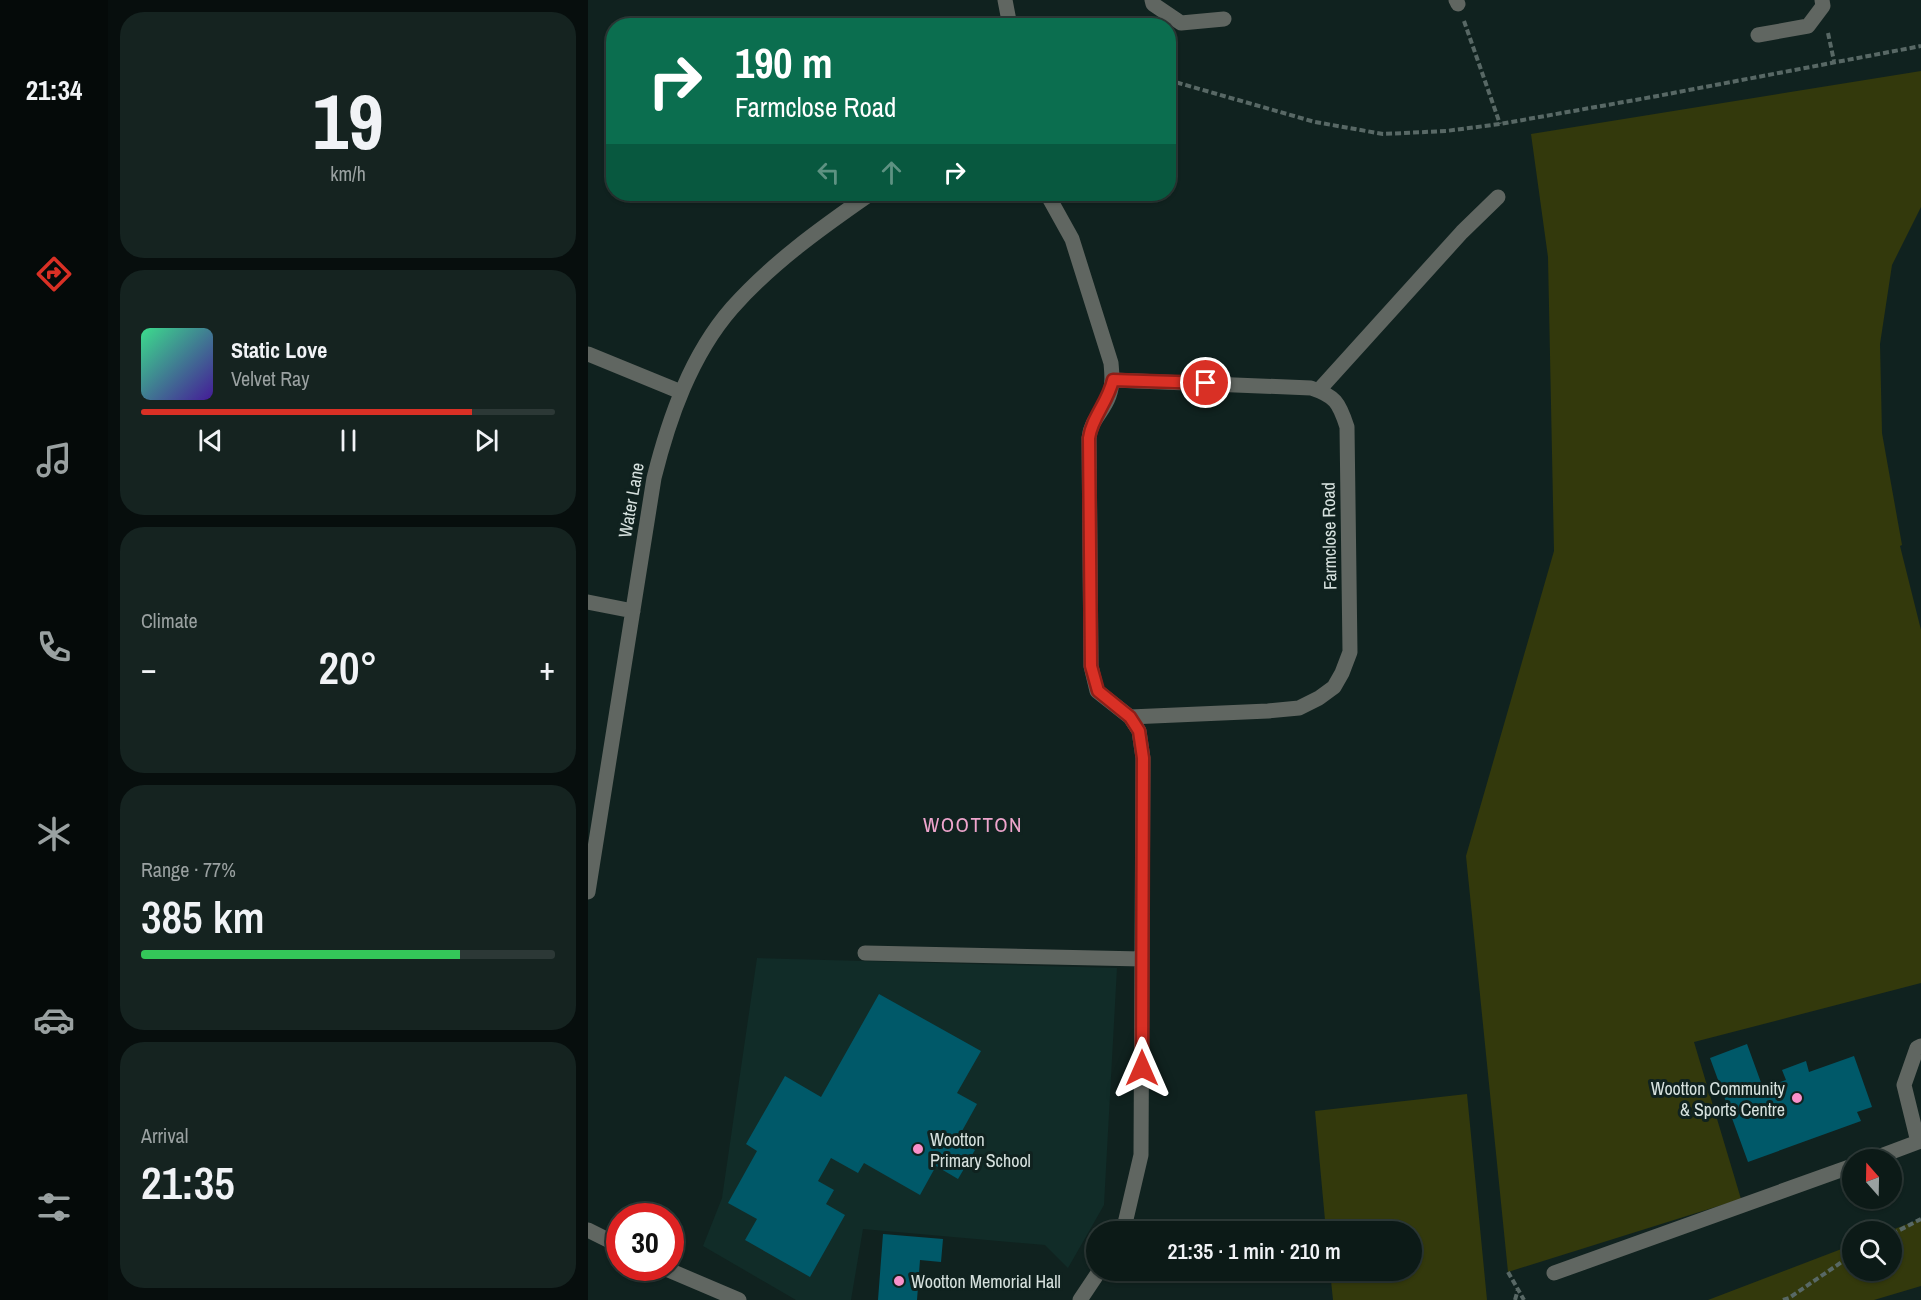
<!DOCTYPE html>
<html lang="en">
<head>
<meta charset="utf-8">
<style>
  body { margin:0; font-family:"Archivo Narrow",sans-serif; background:#152320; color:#f1f3f6; height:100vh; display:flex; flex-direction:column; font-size:22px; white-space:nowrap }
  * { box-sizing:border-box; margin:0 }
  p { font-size:20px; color:#9aa1a1 }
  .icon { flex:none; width:33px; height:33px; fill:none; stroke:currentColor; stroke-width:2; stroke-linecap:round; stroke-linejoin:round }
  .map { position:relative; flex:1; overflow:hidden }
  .drawer { display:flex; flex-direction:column; gap:12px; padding:12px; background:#070e0d; width:480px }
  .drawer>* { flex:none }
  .hud { position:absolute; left:18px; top:18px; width:570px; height:183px; border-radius:24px; box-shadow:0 2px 4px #0004,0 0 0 2px #2c3836; background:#0b6e4f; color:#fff; overflow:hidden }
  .needle { width:39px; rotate:340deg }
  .buttons { position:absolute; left:1254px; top:1149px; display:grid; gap:12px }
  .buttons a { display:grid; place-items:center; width:60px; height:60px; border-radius:50%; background:#0c1a17; box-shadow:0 2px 4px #0004,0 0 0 2px #2c3836; font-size:30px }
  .speed { position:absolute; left:18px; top:1203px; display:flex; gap:12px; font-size:30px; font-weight:700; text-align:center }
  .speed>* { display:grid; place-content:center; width:78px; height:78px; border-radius:50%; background:#0c1a17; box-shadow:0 2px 4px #0004,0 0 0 2px #2c3836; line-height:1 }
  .speed .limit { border:9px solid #d22; background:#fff; color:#111 }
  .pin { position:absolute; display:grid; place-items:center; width:51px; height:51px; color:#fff; margin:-26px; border:3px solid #fff; border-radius:50%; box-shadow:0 2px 6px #0007 }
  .me { position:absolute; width:66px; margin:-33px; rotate:0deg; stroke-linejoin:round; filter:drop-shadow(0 0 4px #0008) }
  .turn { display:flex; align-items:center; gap:21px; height:126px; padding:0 30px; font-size:27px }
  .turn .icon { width:78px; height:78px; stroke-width:2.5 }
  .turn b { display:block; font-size:42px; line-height:51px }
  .lanes { display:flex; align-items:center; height:57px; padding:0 30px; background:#0003; justify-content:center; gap:30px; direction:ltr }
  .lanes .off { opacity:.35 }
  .big { font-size:45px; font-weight:600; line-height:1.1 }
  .drawer .tile { flex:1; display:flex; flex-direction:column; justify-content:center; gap:9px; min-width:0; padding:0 21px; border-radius:24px; background:#152320 }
  .drawer .dial { align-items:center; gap:0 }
  .dial b { font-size:78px; line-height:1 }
  .song { display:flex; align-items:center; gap:18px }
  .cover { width:72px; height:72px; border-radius:9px; background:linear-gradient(135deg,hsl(150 70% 55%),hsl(260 70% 35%)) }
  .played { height:6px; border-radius:3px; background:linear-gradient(90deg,#d93025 80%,#2c3836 80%) }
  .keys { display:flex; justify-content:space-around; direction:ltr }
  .heat { display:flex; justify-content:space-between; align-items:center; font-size:33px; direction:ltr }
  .charge { height:9px; border-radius:4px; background:linear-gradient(90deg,#34c759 77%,#2c3836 0) }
  .trip { position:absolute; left:498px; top:1221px; width:336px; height:60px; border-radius:30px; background:#0c1a17; box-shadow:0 2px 4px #0004,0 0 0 2px #2c3836; font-weight:600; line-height:60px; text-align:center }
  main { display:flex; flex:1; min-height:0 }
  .tab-bar { display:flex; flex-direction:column; width:108px; justify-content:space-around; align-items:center; background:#050a09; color:#9aa1a1 }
  .tab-bar .icon { width:42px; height:42px }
  .tab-bar .active { color:#d93025 }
  .tab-bar b { font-size:27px; color:#f1f3f6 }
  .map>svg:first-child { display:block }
  .built { fill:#112c28 }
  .green { fill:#33390c }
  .building { fill:#005969 }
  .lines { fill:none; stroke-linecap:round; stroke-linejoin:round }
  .path { stroke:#586865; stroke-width:4; stroke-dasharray:6 3; stroke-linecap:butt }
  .minor { stroke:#606661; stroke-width:15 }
  .route-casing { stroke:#8d1f18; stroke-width:15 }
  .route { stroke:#d93025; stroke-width:10 }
  .poi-dot { fill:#f990ca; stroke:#10221f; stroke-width:2 }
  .labels { text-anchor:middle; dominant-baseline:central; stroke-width:6; stroke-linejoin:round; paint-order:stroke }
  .street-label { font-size:18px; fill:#d7e2df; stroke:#10221f }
  .poi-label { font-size:18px; fill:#d7e2df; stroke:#10221f; text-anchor:start }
  .quarter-label { font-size:21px; letter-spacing:1.5px; fill:#efa5cd; stroke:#10221f }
</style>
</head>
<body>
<main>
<nav class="tab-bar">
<b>21:34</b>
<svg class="icon active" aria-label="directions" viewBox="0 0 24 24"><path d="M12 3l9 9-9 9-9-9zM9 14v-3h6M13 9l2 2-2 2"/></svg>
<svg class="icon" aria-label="music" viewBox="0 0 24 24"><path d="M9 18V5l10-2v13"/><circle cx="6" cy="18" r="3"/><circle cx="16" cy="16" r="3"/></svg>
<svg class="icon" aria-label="phone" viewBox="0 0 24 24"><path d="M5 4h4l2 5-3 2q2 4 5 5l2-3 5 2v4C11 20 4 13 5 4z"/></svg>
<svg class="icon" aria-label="climate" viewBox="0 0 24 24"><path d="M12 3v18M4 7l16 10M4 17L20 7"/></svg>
<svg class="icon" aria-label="car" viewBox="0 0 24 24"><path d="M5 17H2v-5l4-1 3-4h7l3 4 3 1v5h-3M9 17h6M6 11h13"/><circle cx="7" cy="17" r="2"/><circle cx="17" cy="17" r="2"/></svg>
<svg class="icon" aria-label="filters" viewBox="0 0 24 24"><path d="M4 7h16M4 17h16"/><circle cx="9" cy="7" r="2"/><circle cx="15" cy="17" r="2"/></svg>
</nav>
<section class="drawer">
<div class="tile dial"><b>19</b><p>km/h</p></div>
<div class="tile">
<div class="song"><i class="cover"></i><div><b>Static Love</b><p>Velvet Ray</p></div></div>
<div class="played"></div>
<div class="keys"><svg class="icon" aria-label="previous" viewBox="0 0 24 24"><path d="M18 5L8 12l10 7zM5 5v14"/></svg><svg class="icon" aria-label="pause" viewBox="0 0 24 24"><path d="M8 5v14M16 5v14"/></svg><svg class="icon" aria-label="next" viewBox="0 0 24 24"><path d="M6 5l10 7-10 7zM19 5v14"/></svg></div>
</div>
<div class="tile"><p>Climate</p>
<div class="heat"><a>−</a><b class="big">20°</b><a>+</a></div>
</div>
<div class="tile"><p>Range · 77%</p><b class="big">385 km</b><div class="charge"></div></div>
<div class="tile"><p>Arrival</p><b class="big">21:35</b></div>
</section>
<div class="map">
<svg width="1333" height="1300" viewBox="0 0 1333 1300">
  <rect width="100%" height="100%" fill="#10221f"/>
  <path class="built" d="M169,958L529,968L516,1205L480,1268L457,1245L275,1229L263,1300H208L115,1246L134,1198Z"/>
  <path class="green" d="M1333,71V207L1304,265L1292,344L1294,433L1314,545L1312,546L1333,630V983L1106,1042L1153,1199L920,1272L878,856L966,551L960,257L943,134Z
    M879,1094L899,1300H745L742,1271L824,1270V1232L738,1231L727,1111Z
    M1333,1219V1286L1286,1300H1120L1264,1245V1270H1304V1232L1301,1231Z"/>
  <path class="building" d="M291,994L393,1051L369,1093L389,1104L369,1140L387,1150L370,1179L348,1166L332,1195L276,1163L270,1173L243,1158L230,1181L246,1190L238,1204L257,1215L222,1277L157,1240L169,1219L140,1203L169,1151L158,1144L197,1076L233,1097Z
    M1159,1044L1175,1088L1198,1080L1194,1070L1218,1061L1221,1072L1266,1056L1284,1107L1269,1112L1273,1121L1160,1162L1122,1058Z
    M295,1234L355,1239L353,1262L332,1260L329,1300H290Z"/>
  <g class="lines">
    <path class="path" d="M876,21L912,124
      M1240,33L1246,61
      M580,80L727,122L795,134L858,131L912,124L1064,97L1333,46
      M1304,1234L1333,1219
      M920,1272L936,1300
      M927,1300L930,1289
      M1195,1300L1201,1298L1264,1255"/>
    <path class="minor" d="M417,0L422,26
      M564,0L565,4L593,23L636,19
      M868,0L870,4
      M1170,35L1220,26L1235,6L1234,0
      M459,194L484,239L523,363C524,374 525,385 521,396C515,413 503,419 501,438L503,666L509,691L542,717L551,731L555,758L553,1155L535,1232
      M0,354L93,392
      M525,380L723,388C747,396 751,402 759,427L762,652L754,673L746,687L731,698L711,708L680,711L542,717
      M731,390L874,232L910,197
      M0,602L45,611
      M0,892L66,478C81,418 103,355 144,308C184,263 233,228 282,194
      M277,953L554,959
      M1282,1160L1330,1142L1316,1085L1329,1048L1333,1046
      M0,1230L32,1246
      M76,1268L151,1300
      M966,1273L1264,1166
      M492,1300L512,1270"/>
  </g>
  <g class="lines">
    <defs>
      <path id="route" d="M554,1068L555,758L551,731L542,717L510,691L503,666L501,438C504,417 520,402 525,380L618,383"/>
    </defs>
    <use href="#route" class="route-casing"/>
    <use href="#route" class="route"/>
  </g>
  <g class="poi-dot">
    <circle cx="1209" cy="1098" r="6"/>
    <circle cx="330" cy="1149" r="6"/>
    <circle cx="311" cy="1281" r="6"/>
  </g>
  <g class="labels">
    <g class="street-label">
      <text transform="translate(43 500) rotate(-80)">Water Lane</text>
      <text transform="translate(741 536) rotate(-91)">Farmclose Road</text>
    </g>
    <g class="poi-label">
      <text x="1197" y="1088" text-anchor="end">Wootton Community<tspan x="1197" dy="21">&amp; Sports Centre</tspan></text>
      <text x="342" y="1139">Wootton<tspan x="342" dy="21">Primary School</tspan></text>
      <text x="323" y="1281">Wootton Memorial Hall</text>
    </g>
    <g class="quarter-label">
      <text x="385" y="824">WOOTTON</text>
    </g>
  </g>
</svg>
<div class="buttons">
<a><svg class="needle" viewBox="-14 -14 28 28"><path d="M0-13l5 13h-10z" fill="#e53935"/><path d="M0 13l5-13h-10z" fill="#9aa1a1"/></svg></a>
<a><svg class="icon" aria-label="search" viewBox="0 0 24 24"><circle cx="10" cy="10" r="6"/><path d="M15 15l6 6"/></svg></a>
</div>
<div class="speed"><div class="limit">30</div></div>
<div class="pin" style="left:618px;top:383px;background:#d93025"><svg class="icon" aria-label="arrive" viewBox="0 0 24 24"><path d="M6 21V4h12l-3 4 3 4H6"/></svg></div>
<svg class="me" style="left:554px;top:1068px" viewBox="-20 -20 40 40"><path d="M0-17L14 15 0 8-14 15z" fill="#d93025" stroke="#fff" stroke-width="4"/></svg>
<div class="trip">21:35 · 1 min · 210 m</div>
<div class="hud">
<div class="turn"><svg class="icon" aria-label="right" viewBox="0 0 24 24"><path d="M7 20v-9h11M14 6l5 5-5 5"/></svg><div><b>190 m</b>Farmclose Road</div></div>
<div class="lanes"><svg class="icon off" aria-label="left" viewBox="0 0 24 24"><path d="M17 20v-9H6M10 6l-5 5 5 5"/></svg><svg class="icon off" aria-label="ahead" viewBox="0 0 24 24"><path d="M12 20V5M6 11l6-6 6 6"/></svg><svg class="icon" aria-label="right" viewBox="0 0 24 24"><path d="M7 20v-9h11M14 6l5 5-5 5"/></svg></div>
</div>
</div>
</main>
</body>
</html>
